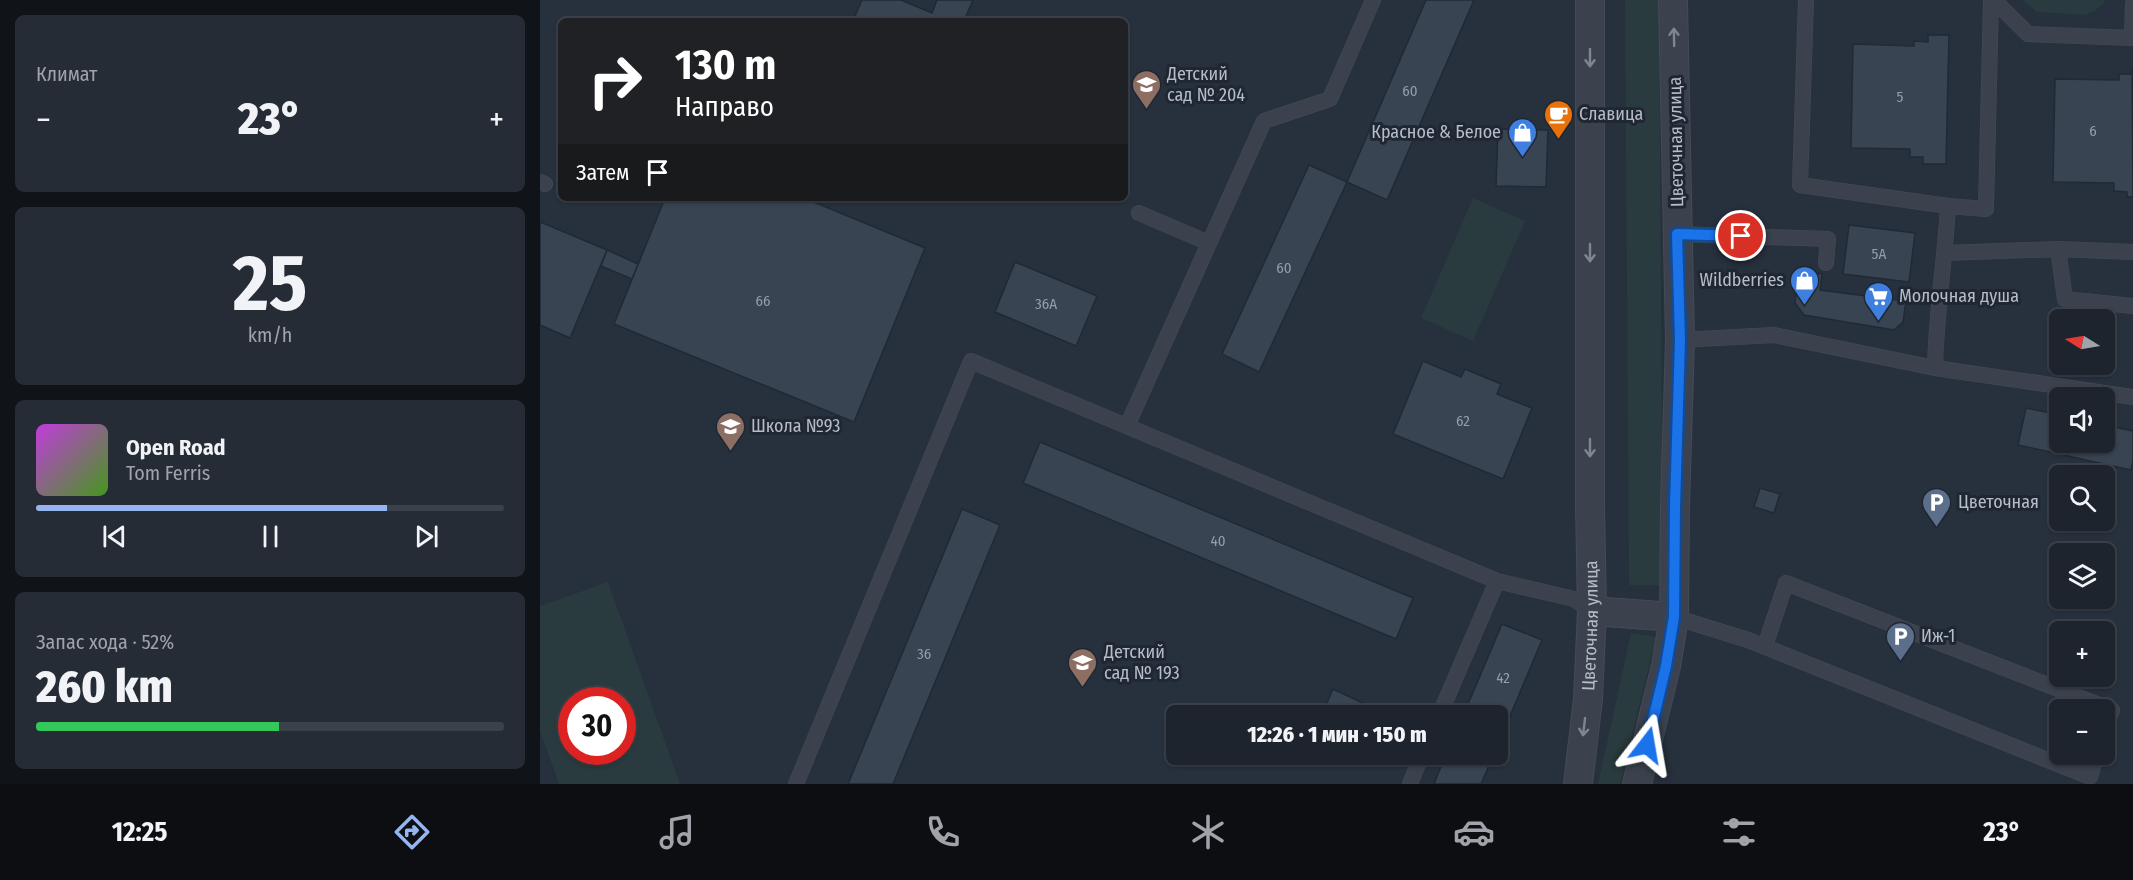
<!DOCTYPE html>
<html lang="ru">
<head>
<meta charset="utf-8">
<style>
  body { margin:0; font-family:"Fira Sans Condensed",sans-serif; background:#252c36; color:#f1f3f6; height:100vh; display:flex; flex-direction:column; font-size:22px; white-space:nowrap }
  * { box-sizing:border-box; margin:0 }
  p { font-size:20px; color:#a0a4aa }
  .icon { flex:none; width:33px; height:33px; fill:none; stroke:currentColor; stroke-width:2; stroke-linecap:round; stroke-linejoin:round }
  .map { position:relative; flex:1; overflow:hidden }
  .details { display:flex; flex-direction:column; gap:15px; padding:15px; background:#101419; width:540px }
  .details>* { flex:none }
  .hud { position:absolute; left:18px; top:18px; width:570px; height:183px; border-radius:9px; box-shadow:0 2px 4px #0004,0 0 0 2px #3b414a; background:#202124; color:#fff; overflow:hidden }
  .needle { width:39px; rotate:281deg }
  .fabs { position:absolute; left:1509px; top:309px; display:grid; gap:12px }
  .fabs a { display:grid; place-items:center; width:66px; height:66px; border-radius:9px; background:#1d242e; box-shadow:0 2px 4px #0004,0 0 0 2px #3b414a; font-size:30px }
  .speed { position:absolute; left:18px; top:687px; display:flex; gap:12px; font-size:30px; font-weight:700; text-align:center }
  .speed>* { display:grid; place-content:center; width:78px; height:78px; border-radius:50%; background:#1d242e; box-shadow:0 2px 4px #0004,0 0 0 2px #3b414a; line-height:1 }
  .speed .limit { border:9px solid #d22; background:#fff; color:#111 }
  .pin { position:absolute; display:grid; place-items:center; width:51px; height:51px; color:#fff; margin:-26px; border:3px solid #fff; border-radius:50%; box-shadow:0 2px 6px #0007 }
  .me { position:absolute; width:66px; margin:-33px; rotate:14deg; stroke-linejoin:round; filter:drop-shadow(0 0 4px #0008) }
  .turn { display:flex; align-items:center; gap:21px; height:126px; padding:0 18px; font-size:27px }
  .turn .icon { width:78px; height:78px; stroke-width:2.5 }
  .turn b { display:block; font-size:42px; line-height:51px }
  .then { display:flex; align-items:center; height:57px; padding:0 18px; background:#0003; gap:12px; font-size:22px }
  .big { font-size:45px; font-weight:800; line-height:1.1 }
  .details .widget { flex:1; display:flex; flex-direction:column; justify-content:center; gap:9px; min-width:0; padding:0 21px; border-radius:9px; background:#252c36 }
  .details .dial { align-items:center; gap:0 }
  .dial b { font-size:78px; line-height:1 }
  .song { display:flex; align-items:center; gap:18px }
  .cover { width:72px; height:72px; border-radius:9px; background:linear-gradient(135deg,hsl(290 70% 55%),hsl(100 70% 35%)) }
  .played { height:6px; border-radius:3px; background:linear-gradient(90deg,#94b5f0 75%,#3b414a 75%) }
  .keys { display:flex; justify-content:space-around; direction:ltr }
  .heat { display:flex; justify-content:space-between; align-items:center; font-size:33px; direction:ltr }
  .charge { height:9px; border-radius:4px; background:linear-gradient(90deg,#34c759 52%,#3b414a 0) }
  .trip { position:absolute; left:626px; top:705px; width:342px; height:60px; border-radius:9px; background:#1d242e; box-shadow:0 2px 4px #0004,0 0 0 2px #3b414a; font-weight:800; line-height:60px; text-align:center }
  .dock { display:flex; height:96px; justify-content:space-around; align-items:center; background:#0c0e12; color:#a0a4aa }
  .dock .icon { width:42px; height:42px }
  .dock .current { color:#94b5f0 }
  .dock b { font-size:27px; color:#f1f3f6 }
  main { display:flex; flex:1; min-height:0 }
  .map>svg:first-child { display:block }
  .green { fill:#293b3e; fill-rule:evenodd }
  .building { fill:#394453; stroke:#212935; stroke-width:1.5 }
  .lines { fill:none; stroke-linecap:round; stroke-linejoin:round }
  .service-casing { stroke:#444b57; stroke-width:16 }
  .minor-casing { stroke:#444b57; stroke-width:30 }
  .service { stroke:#3b424d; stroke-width:15 }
  .minor { stroke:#3b424d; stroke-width:28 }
  .oneway { stroke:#7f8691 }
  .route-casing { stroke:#114b97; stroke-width:15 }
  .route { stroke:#1a73e8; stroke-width:10 }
  .labels { text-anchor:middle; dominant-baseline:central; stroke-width:6; stroke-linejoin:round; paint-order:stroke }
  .number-label { font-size:15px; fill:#969da9 }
  .poi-label { font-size:18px; fill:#b7bdc8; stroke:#1f2733; text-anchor:start }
  .street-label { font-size:18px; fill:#b7bdc8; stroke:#1f2733 }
</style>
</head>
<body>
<main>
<section class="details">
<div class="widget"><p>Климат</p>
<div class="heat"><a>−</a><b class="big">23°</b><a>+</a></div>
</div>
<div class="widget dial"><b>25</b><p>km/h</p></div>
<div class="widget">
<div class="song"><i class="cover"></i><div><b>Open Road</b><p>Tom Ferris</p></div></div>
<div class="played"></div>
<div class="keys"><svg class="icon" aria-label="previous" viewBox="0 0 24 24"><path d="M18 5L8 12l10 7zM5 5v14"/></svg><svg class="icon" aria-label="pause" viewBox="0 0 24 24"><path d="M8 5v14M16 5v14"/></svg><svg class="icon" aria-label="next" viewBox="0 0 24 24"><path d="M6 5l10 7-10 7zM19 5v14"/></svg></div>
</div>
<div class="widget"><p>Запас хода · 52%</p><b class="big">260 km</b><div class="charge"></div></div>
</section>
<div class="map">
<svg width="1593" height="784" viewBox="0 0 1593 784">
  <rect width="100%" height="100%" fill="#27303d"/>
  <path class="green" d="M1085,0H1119L1123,585H1089Z
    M1483,0H1564V3L1555,11L1545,15L1497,12Z
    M933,198L985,221L933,341L881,318Z
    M68,582L140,784H19L0,731V606ZM82,700V752H32V700Z
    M1091,633L1116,637L1080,784H1058Z"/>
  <path class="building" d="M322,0H361L392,13L397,0H433L424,21H313Z
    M886,0H934L847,200L807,182Z
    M1388,35H1409L1406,164H1383V157H1370V149L1311,148L1313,44L1374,46V41L1388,42Z
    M1592,69L1593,197H1587V192L1574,191V183L1513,182L1515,79L1579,80V74H1591Z
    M958,129L1008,130L1006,187L956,186Z
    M769,165L807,182L719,372L682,354Z
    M125,198H264L385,248L314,422L74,324Z
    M0,222L67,250L30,338L0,325Z
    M1309,225L1375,233L1369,282L1303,274Z
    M67,250L98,264L92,279L61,266Z
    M475,262L557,296L536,346L455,312Z
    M1259,271L1282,274L1280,290L1366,301L1363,322L1354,330L1264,315L1255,303Z
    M883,361L921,377L925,369L961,384L957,394L992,408L963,479L853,434Z
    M1486,408L1520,415V442H1564V425L1593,431V460L1591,470L1478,445Z
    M500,442L873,598L856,639L483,483Z
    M1220,488L1240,494L1234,513L1214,507Z
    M422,509L460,525L353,784H308Z
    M962,624L1002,640L957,747V716H923Z
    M793,689L829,706L825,716H786L782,714Z
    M906,754H954L941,784H894Z"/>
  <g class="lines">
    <defs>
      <path id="service" d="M1266,0L1260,185L1408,206
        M1454,0L1488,34L1593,38
        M1592,38L1593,4
        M0,182L5,184
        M599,213L669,243
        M1137,234L1288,239L1286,263
        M1518,249L1525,299L1593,306
        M1405,253L1518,249L1593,252
        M1140,340L1234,335L1395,368L1593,397
        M1395,368C1396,314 1405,260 1408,206L1446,209L1451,0
        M587,426L724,121L790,99L833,0
        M1134,617L1208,640L1550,777L1557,754
        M1225,646L1246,583L1572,710L1564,732
        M899,716L957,581
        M256,784L431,361L957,581L1034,599L1052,611
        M870,784L882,754"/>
      <g id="minor">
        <path d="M1052,611L1134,617"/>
        <path id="s1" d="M1038,784L1048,699L1052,611L1050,505V0"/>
        <path d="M1097,784L1126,666L1134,617L1135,506L1140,340L1133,0"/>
      </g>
    </defs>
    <use href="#service" class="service-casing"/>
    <use href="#minor" class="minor-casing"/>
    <use href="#service" class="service"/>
    <use href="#minor" class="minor"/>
  </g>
  <defs><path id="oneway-shaft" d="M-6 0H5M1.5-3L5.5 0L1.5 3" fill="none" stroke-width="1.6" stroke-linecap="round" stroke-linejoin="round" transform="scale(1.5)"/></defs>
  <g class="oneway">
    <use href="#oneway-shaft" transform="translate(1134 37) rotate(-91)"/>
    <use href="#oneway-shaft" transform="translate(1050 58) rotate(90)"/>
    <use href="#oneway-shaft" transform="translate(1050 253) rotate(90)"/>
    <use href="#oneway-shaft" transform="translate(1050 448) rotate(90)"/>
    <use href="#oneway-shaft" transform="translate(1044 727) rotate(97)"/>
  </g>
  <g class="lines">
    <defs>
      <path id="route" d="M1107,745L1126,666L1134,617L1135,506L1140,340L1137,234L1201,236"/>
    </defs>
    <use href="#route" class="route-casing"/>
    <use href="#route" class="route"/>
  </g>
  <defs>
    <symbol id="school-pin" viewBox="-11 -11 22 30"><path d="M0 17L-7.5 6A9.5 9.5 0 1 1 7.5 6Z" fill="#8d6e63" stroke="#1f2733"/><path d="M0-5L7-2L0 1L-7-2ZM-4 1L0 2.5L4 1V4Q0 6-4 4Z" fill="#fff"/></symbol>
    <symbol id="cafe-pin" viewBox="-11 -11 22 30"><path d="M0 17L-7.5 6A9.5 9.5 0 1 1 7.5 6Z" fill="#e8710a" stroke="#1f2733"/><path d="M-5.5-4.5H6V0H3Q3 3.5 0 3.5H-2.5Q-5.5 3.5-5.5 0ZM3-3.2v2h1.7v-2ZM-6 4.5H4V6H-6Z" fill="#fff"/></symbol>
    <symbol id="shop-pin" viewBox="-11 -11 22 30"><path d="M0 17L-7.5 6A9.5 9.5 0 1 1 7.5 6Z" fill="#3f7fe0" stroke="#1f2733"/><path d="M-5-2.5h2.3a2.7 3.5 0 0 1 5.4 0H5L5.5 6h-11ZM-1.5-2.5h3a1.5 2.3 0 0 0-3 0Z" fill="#fff"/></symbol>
    <symbol id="supermarket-pin" viewBox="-11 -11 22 30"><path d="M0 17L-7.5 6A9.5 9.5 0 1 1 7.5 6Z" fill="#3f7fe0" stroke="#1f2733"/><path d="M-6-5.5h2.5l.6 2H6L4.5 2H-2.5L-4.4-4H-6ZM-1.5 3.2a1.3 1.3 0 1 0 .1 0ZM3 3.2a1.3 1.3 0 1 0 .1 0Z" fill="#fff"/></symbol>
    <symbol id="parking-pin" viewBox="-11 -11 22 30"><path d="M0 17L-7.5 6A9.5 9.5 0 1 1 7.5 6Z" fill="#5c6f8a" stroke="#1f2733"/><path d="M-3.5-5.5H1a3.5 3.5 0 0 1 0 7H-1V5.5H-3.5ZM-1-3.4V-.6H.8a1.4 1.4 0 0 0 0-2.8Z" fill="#fff"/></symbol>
  </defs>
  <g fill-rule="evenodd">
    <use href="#school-pin" x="590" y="68" width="33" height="45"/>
    <use href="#cafe-pin" x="1002" y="98" width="33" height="45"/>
    <use href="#shop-pin" x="966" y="116" width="33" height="45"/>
    <use href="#shop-pin" x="1248" y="264" width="33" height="45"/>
    <use href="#supermarket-pin" x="1322" y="280" width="33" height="45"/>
    <use href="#school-pin" x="174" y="410" width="33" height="45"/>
    <use href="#parking-pin" x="1380" y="486" width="33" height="45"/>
    <use href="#parking-pin" x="1344" y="620" width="33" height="45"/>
    <use href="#school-pin" x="526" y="646" width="33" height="45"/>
  </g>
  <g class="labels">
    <g class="number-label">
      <text x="870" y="91">60</text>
      <text x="1360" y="97">5</text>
      <text x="1553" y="131">6</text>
      <text x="1339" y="254">5А</text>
      <text x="744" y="268">60</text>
      <text x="223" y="301">66</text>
      <text x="506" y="304">36А</text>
      <text x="923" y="421">62</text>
      <text x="678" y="541">40</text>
      <text x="384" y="654">36</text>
      <text x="963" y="678">42</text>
    </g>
    <g class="poi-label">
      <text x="627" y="74">Детский<tspan x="627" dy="21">сад № 204</tspan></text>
      <text x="1039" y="114">Славица</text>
      <text x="961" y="132" text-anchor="end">Красное &amp; Белое</text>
      <text x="1244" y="280" text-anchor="end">Wildberries</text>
      <text x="1359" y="296">Молочная душа</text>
      <text x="211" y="426">Школа №93</text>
      <text x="1418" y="502">Цветочная</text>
      <text x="1381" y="636">Иж-1</text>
      <text x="564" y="652">Детский<tspan x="564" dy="21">сад № 193</tspan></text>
    </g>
    <g class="street-label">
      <text transform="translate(1136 142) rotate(-91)">Цветочная улица</text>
      <text stroke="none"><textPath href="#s1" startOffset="159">Цветочная улица</textPath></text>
    </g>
  </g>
</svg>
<div class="fabs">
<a><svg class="needle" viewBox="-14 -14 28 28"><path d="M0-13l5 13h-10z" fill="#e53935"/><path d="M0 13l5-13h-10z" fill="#a0a4aa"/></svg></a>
<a><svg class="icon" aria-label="sound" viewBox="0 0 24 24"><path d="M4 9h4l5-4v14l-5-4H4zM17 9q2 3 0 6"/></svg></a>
<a><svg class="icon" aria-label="search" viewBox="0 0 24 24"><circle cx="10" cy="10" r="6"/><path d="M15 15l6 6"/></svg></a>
<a><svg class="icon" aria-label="layers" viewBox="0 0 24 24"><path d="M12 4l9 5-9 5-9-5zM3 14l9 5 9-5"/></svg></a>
<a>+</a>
<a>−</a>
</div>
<div class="speed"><div class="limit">30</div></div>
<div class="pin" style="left:1201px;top:236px;background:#d93025"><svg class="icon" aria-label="arrive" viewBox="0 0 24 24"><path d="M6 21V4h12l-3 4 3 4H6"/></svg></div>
<svg class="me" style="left:1107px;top:745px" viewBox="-20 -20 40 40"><path d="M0-17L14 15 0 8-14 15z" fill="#1a73e8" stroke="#fff" stroke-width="4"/></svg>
<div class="trip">12:26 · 1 мин · 150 m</div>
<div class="hud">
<div class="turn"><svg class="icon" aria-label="right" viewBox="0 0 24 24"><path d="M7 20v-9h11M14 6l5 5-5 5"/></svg><div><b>130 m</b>Направо</div></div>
<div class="then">Затем<svg class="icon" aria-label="arrive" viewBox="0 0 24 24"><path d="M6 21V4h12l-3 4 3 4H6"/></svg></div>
</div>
</div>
</main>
<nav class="dock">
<b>12:25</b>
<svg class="icon current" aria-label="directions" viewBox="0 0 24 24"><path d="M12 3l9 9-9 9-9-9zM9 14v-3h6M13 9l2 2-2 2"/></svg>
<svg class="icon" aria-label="music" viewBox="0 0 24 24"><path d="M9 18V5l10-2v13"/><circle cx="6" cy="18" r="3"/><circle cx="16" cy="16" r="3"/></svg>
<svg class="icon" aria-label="phone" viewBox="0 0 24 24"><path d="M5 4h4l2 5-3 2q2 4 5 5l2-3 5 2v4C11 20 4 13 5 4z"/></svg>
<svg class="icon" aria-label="climate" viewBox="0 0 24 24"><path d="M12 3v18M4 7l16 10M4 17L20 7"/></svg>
<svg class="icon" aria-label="car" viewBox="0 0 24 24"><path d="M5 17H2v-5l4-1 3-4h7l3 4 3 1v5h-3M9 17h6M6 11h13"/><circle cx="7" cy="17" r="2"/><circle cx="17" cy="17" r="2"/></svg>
<svg class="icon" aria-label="filters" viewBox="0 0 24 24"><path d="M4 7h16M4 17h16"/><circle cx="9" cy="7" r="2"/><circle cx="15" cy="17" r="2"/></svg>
<b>23°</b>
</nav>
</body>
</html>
